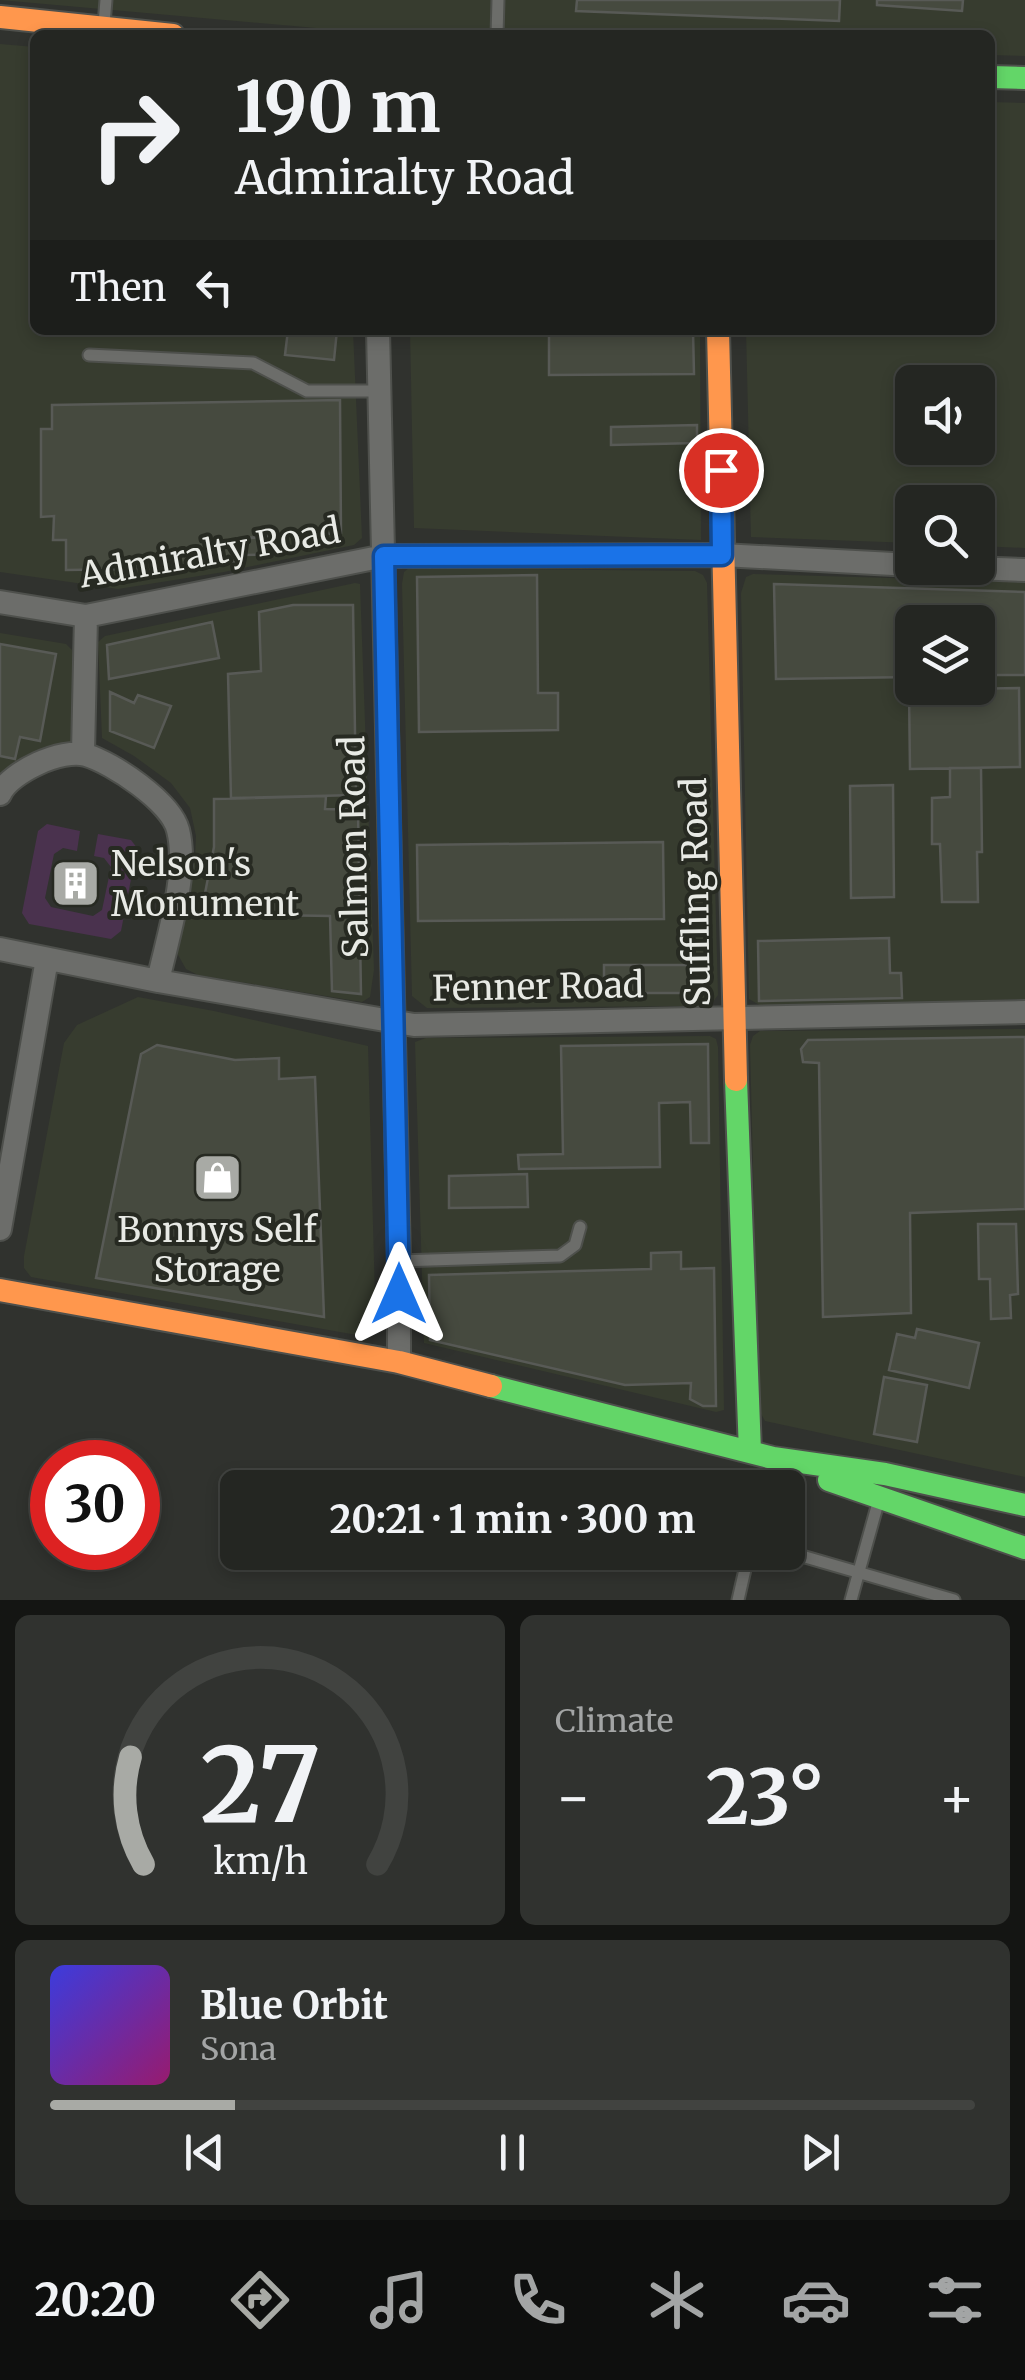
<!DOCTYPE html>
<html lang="en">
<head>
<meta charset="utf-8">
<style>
  body { margin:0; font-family:Merriweather,serif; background:#30322f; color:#f1f3f6; height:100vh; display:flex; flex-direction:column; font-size:38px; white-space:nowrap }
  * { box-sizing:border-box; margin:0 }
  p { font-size:32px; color:#a3a5a5 }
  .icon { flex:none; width:55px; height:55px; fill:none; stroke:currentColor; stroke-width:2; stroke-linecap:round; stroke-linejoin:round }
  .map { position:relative; height:1600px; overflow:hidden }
  .details { display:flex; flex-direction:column; gap:15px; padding:15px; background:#141513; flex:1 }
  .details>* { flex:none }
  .guide { position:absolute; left:30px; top:30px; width:965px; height:305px; border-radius:15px; box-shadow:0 5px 15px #0003,0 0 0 2px #414340; background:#242622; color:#f1f3f6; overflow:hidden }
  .buttons { position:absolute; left:895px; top:365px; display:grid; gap:20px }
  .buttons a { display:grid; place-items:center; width:100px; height:100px; border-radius:15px; background:#242622; box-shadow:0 5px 15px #0003,0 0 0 2px #414340; font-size:50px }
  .speed { position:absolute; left:30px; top:1440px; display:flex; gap:20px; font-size:50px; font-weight:700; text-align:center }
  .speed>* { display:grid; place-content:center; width:130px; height:130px; border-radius:50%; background:#242622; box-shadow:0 5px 15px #0003,0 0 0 2px #414340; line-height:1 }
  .speed .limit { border:15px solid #d22; background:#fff; color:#111 }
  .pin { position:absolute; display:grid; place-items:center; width:85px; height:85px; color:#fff; margin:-42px; border:5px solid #fff; border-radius:50%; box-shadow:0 2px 10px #0007 }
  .me { position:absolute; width:110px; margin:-55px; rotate:0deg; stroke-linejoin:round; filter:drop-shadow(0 0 8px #0008) }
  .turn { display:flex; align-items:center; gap:35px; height:210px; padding:0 40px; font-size:45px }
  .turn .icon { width:130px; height:130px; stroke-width:2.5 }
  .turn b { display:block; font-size:70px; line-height:85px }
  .then { display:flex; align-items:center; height:95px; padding:0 40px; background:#0003; gap:20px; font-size:38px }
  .big { font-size:75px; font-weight:700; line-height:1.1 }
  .details .widget { flex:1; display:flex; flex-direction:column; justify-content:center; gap:15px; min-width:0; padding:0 35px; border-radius:15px; background:#30322f }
  .details .dial { align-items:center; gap:0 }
  .dial svg { height:260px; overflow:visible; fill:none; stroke:#414340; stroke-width:7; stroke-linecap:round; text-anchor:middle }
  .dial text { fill:#f1f3f6; stroke:none }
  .song { display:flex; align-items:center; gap:30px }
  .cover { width:120px; height:120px; border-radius:15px; background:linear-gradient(135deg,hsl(240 70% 55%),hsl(320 70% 35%)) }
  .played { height:10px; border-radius:5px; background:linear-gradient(90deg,#a8aaa5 20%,#414340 20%) }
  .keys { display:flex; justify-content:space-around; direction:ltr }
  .heat { display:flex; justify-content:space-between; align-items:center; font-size:55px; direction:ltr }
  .details .tiles { flex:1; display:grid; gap:15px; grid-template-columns:1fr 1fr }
  .widget:last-child { grid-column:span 2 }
  .trip { position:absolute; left:220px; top:1470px; width:585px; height:100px; border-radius:15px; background:#242622; box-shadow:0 5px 15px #0003,0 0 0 2px #414340; font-weight:700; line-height:100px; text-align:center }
  .dock { display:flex; height:160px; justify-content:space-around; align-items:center; background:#0e0f0e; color:#a3a5a5 }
  .dock .icon { width:70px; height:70px }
  .dock .active { color:#a8aaa5 }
  .dock b { font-size:45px; color:#f1f3f6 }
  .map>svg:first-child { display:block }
  .built { fill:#373c2f; fill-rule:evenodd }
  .green { fill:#4a324e }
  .building { fill:#464a3f; stroke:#585a56; stroke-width:2.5 }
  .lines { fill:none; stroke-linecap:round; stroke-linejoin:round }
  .lane-casing { stroke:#4e504c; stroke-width:15 }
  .street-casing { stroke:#4e504c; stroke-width:26 }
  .fast-casing { stroke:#4e504c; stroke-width:26 }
  .slow-casing { stroke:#4e504c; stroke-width:26 }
  .lane { stroke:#6c6d6a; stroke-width:11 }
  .street { stroke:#6c6d6a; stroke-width:22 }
  .fast { stroke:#63d668; stroke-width:22 }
  .slow { stroke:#ff974d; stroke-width:22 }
  .route-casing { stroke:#114b97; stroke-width:25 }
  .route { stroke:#1a73e8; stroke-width:18 }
  .labels { text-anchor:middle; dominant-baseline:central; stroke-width:8; stroke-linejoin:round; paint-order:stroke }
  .street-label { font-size:35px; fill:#e8eae5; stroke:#272a22 }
  .poi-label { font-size:35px; fill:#e8eae5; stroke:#272a22; text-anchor:start }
</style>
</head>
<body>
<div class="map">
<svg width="1025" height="1600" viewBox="0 0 1025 1600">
  <rect width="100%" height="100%" fill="#30322e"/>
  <path class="built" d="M0,0H1025V56L990,55V35H395Z
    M0,44L35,47V330H353L362,538L354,545L224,572L118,589L0,572Z
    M990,102L1025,103V548L978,546V502H912V543L751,537L746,330H990ZM978,382V448H912V382Z
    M410,330H700L701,540L414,528Z
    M409,568L695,571L703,575L707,583L718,995L712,1003L706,1006L427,1008L412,996L402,584L404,572Z
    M753,574L1025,582V999L763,1007L749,999L741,593L746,577ZM912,622H978V688H912Z
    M355,583L360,584L374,970L370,997L362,1002L198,975L186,969L177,953L195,857L196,836L190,808L171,783L134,756L102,738L98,642L105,636Z
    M0,633L66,644L72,650L77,678L75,741L0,793Z
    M138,997L214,1011L368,1046L376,1333L368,1337L31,1277L24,1268V1256L64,1043L77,1025Z
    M1025,1029V1477L765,1421L759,1410L750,1045L753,1036L760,1031Z
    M710,1036L716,1039L718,1047L724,1410L716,1412L424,1343L415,1042L426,1038Z"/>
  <path class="green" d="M47,824L80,831L77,851L63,848L54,854L45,898L51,907L93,916L102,910L111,867L104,858L94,856L98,834L131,840L137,848L121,931L111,939L29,924L22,913L38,831Z"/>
  <path class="building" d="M577,0H840L839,21L576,11Z
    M877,0H963L962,11L877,5Z
    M288,330H337L334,360L285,355Z
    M549,330H693L694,374L549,375Z
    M340,400L341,533L245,538L241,560L209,568L66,570V540H53L54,516L41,517V429H52V405Z
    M697,425V443L611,445V427Z
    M276,537V554L245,555V538Z
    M537,575L538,693H558V730L419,732L417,577Z
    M774,584L1025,592V675H978V622H912V677L776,679Z
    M293,605H353L356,795L231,798L228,674L261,671L259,612Z
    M212,622L219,658L109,679L107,645Z
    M0,644L56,654L40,741L20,737L15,759L0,756Z
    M1019,688L1020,767L910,769L909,690Z
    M110,692L134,703L138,695L171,706L154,748L110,731Z
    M950,768H981L982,852H977L978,902H942L940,844H932V798L950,797Z
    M893,785L894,897L851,898L850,786Z
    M326,796L325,809L358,810L361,994L332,991L330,916L201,914L214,847V799Z
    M663,842L664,919L418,921L417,845Z
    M70,874L86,877L82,894L66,890Z
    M68 884a8 8 0 1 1 16 0a8 8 0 1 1-16 0Z
    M889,938L890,973H901L902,998L759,1001L758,941Z
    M604,965H704V993H604Z
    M1025,1037V1209L910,1213L911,1313L823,1317L819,1063L803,1062L801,1049L808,1040Z
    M708,1044L709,1143H691L690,1102L659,1103L660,1167L519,1169L518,1155L563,1154L561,1046Z
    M157,1045L235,1060L279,1058V1079L315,1077L324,1317L96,1278L141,1054Z
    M527,1174L528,1207L449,1208V1176Z
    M978,1224H1016L1018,1294L1010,1295L1011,1318L991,1319L990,1279H979Z
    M681,1252V1269L714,1268L716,1406H703L690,1399L691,1383L625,1385L430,1340L429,1275L651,1269V1253Z
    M917,1329L979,1343L969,1388L889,1370L897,1334L915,1338Z
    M884,1377L927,1385L917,1442L874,1434Z"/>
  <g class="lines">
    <defs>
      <path id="lane" d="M104,24L106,0
        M497,35L498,0
        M89,355L253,363L307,391H379
        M399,1261L560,1256L575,1245L580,1227
        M766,1488L772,1463
        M788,1552L954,1600
        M738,1600L749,1552
        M851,1600L878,1503"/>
      <path id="street" d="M378,330L399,1261V1362
        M972,568L1025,570
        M0,602L86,616L384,556L722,555L912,565
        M83,753L86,616
        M0,794C10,772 62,748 86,755C113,763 171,802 178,830C189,873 167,939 158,981
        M0,949L158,981L414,1025L1025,1012
        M0,1229L47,959"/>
      <path id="fast" d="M990,77L1025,78
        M736,1080L750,1452
        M491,1386L773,1458L885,1474L1025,1505
        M829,1480L1025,1548"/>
      <path id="slow" d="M0,17L173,35
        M718,330L736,1080
        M0,1290L399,1362L491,1386"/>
    </defs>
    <use href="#lane" class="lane-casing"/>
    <use href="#street" class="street-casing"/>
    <use href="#fast" class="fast-casing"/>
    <use href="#slow" class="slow-casing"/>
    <use href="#lane" class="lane"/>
    <use href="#street" class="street"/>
    <use href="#fast" class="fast"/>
    <use href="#slow" class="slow"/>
  </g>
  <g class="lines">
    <defs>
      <path id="route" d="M399,1294L384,556L722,555L721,470"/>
    </defs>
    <use href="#route" class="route-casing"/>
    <use href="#route" class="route"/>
  </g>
  <defs>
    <symbol id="building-square" viewBox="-11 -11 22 22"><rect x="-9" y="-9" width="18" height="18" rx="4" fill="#a8aaa5" stroke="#272a22"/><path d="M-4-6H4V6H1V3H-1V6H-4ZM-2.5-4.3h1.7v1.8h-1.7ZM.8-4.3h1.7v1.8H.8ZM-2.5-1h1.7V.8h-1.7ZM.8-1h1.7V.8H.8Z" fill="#fff"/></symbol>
    <symbol id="shop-square" viewBox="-11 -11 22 22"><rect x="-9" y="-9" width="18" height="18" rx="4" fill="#a8aaa5" stroke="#272a22"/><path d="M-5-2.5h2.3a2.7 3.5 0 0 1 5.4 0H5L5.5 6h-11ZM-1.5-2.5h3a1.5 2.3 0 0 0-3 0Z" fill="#fff"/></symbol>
  </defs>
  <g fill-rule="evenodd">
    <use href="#building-square" x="48" y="856" width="55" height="55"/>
    <use href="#shop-square" x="190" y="1150" width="55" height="55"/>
  </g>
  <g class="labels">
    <g class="street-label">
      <text transform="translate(210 553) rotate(-10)">Admiralty Road</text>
      <text transform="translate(354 847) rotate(-91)">Salmon Road</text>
      <text transform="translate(696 892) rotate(-91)">Suffling Road</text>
      <text transform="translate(538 987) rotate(-1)">Fenner Road</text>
    </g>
    <g class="poi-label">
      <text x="111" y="864">Nelson's<tspan x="111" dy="40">Monument</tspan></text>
      <text x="217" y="1230" text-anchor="middle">Bonnys Self<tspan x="217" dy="40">Storage</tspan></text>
    </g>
  </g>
</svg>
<div class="buttons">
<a><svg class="icon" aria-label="sound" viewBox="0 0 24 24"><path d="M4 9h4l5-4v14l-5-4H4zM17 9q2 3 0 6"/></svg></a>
<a><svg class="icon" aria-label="search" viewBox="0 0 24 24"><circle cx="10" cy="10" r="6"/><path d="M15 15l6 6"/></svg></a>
<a><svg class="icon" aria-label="layers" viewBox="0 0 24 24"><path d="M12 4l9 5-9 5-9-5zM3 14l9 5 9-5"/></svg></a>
</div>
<div class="speed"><div class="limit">30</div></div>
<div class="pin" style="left:721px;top:470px;background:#d93025"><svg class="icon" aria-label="arrive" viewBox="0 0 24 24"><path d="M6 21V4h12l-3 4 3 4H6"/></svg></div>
<svg class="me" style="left:399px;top:1294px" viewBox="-20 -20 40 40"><path d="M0-17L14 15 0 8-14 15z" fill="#1a73e8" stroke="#fff" stroke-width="4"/></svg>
<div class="trip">20:21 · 1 min · 300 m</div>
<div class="guide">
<div class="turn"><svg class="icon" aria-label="right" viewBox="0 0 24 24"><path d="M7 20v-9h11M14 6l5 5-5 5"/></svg><div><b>190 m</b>Admiralty Road</div></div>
<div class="then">Then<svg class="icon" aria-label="left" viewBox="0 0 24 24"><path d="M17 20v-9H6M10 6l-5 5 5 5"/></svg></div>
</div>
</div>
<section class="details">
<div class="tiles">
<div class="widget dial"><svg viewBox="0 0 100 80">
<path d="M14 69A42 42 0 1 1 86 69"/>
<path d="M14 69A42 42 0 0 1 10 36" stroke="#a8aaa5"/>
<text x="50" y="56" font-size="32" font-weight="700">27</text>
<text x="50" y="72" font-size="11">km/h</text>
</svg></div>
<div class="widget"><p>Climate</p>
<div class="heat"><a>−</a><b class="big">23°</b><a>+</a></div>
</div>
<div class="widget">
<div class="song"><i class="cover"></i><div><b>Blue Orbit</b><p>Sona</p></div></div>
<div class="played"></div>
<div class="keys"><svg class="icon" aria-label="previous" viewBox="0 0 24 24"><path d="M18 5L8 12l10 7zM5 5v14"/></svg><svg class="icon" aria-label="pause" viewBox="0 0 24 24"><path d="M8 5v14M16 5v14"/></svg><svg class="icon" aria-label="next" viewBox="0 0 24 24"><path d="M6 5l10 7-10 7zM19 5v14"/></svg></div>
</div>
</div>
</section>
<nav class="dock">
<b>20:20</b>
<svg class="icon active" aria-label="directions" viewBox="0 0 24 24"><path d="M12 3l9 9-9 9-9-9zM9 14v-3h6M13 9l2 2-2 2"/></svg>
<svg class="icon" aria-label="music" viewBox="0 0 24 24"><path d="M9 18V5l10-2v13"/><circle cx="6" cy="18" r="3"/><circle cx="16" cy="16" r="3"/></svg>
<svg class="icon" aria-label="phone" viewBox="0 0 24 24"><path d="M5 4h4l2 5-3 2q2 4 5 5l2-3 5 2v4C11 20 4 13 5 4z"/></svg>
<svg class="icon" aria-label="climate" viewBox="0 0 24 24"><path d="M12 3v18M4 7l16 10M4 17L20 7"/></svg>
<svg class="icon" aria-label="car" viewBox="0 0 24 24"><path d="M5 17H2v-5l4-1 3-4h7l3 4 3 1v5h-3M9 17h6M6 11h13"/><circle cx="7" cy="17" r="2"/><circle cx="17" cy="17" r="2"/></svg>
<svg class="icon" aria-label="filters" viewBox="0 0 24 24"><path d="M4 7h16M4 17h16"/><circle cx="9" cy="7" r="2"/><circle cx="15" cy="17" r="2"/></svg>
</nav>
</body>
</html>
